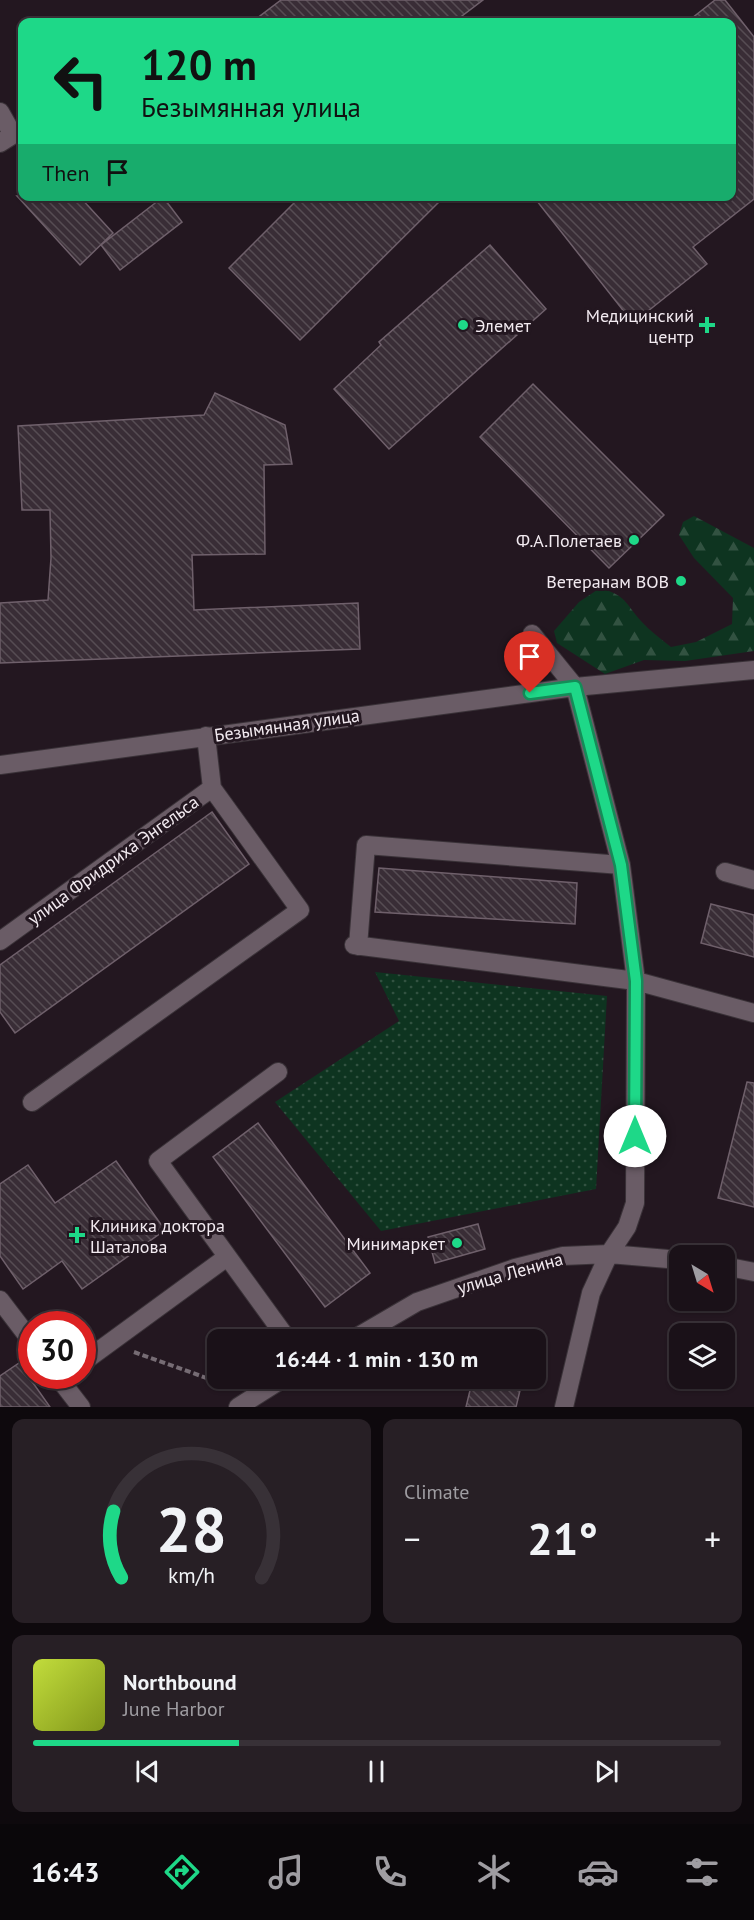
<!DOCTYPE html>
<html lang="en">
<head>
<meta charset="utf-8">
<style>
  body { margin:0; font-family:"PT Sans",sans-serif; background:#271f25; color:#f1f3f6; height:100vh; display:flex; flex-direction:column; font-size:22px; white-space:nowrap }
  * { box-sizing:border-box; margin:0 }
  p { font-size:20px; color:#9f9da2 }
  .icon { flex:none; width:33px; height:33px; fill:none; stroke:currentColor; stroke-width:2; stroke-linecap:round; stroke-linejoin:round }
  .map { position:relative; height:1407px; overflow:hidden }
  .sheet { display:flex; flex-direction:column; gap:12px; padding:12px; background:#0e090d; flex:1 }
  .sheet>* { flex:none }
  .banner { position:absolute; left:18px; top:18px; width:718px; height:183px; border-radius:12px; box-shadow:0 2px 4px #0004,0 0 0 2px #383137; background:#1ed888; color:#111; overflow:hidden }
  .needle { width:39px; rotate:142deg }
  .fabs { position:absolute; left:669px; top:1245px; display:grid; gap:12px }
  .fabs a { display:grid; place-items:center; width:66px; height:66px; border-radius:12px; background:#1a1118; box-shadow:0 2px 4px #0004,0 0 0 2px #383137; font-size:30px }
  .speed { position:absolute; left:18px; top:1311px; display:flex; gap:12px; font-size:30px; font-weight:700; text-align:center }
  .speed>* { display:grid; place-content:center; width:78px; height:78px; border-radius:50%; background:#1a1118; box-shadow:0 2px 4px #0004,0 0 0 2px #383137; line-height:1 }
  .speed .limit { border:9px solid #d22; background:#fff; color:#111 }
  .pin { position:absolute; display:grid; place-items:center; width:51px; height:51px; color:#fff; margin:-62px -26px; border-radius:50% 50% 50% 0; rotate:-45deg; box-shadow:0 0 6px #0007 }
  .pin .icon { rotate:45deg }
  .me { position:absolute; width:66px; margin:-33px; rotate:0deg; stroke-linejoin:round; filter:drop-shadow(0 0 4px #0008) }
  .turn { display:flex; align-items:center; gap:21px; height:126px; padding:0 24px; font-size:27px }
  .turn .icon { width:78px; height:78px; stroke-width:2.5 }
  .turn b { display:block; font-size:42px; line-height:51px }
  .then { display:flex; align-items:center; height:57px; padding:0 24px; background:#0003; gap:12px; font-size:22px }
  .big { font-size:45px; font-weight:700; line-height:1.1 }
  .sheet .widget { flex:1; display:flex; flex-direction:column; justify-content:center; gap:9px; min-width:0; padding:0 21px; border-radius:12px; background:#271f25 }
  .sheet .dial { align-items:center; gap:0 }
  .dial svg { height:156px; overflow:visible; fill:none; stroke:#383137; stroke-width:7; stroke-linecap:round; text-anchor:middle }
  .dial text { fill:#f1f3f6; stroke:none }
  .song { display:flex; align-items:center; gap:18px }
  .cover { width:72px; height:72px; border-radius:9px; background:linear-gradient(135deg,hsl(70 70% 55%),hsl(70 70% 35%)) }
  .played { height:6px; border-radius:3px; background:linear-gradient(90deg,#1ed888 30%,#383137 30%) }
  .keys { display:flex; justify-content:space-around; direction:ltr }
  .heat { display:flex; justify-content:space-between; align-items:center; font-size:33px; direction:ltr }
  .sheet .tiles { flex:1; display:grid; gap:12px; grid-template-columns:1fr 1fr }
  .widget:last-child { grid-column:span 2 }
  .trip { position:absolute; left:207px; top:1329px; width:339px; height:60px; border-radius:12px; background:#1a1118; box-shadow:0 2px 4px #0004,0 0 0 2px #383137; font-weight:700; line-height:60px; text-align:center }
  .tab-bar { display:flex; height:96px; justify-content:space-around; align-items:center; background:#0a070a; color:#9f9da2 }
  .tab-bar .icon { width:42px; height:42px }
  .tab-bar .selected { color:#1ed888 }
  .tab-bar b { font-size:27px; color:#f1f3f6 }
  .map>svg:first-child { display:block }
  .green { fill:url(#green-dots) }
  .forest { fill:url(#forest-firs) }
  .building { fill:url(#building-back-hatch); stroke:#6f606b; stroke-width:1.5 }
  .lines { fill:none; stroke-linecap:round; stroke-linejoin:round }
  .minor-casing { stroke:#3a3238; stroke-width:20 }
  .path { stroke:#766c74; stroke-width:4; stroke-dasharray:6 3; stroke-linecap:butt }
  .minor { stroke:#6a5c66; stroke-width:18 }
  .route-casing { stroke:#148c58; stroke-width:15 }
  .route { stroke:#1ed888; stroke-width:10 }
  .poi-dot { fill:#1ed888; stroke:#231720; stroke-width:2 }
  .labels { text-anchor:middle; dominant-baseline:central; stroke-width:6; stroke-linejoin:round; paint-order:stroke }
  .poi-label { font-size:18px; fill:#f2eaf0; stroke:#231720; text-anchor:end }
  .street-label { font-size:18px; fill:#f2eaf0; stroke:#231720 }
</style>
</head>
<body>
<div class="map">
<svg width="754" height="1407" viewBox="0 0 754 1407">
  <defs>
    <pattern id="green-dots" width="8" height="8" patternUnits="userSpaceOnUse" patternTransform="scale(1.5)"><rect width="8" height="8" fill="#0e3420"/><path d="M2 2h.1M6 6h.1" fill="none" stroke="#325241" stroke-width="1.8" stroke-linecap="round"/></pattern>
    <pattern id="forest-firs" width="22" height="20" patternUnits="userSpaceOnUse" patternTransform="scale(1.5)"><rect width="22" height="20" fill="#0e3420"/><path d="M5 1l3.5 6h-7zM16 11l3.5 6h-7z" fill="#325241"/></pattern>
    <pattern id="building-back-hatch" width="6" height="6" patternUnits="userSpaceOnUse" patternTransform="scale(1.5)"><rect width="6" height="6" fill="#392d36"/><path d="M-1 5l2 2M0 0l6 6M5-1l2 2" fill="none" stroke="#564c53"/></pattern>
  </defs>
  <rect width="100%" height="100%" fill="#231720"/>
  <path class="green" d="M375,972L607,996L596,1189L381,1231L275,1102L399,1021Z"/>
  <path class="forest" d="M694,516L754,548V651L685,661L644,660L605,674L557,643L554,631L579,602L600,588C627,596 625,603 641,621C650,631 661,639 671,647L696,642L732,624L733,598L694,558L679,535L683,522Z"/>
  <path class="building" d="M281,0H483L454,22H252Z
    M715,0H725L754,37V199L693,247L707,264L633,323L533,196H732V22H687Z
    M17,196H79L113,233L80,265Z
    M301,196H445L300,340L229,268Z
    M163,197L182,222L120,270L101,245Z
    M490,245L546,309L389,449L334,389L381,345L379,342Z
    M533,384L664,515L609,568L480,437Z
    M215,393L285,425L292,464L264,465L265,554L192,555L194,610L358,603L360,649L0,663V603L48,600L51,558L50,510H22L18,426L204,415Z
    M212,812L249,864L15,1033L0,1012V965Z
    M379,868L577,883L575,924L375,912Z
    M711,904L754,915V957L701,943Z
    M747,1082L754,1083V1207L718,1198Z
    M258,1123L370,1273L325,1307L213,1157Z
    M116,1161L165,1230L82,1289L62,1261L23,1289L0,1256V1184L28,1165L55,1203Z
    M478,1224L485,1249L435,1263L428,1237Z
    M19,1363L50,1407H0V1376Z
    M473,1378H523L516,1407H466Z"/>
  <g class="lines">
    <defs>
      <path id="minor" d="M0,112L13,135
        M0,143L22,129
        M532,634L575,687L621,865L636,981L635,1203L627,1227L609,1254L591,1293L564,1407
        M0,765L575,687L754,670
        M725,872L754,880
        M0,941L212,788L206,736
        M354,945L636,981L754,1013
        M358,946L366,845L621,865
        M278,1072L158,1161L288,1340
        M32,1102L300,910L212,788
        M724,1266L754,1272
        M0,1300L32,1342
        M352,1340L417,1302L515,1268L563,1256L609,1254L680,1260
        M82,1363L227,1257
        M57,1376L81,1407
        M238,1407L284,1378"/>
    </defs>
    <use href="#minor" class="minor-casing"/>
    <path class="path" d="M134,1352L229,1386"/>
    <use href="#minor" class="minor"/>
  </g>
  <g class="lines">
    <defs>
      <path id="route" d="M530,693L575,687L621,865L636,981L635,1136"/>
    </defs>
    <use href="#route" class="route-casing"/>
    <use href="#route" class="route"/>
  </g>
  <g class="poi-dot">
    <circle cx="463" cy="325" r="6"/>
    <path d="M704 316h6v6h6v6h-6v6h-6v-6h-6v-6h6z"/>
    <circle cx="634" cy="540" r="6"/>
    <circle cx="681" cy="581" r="6"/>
    <path d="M74 1226h6v6h6v6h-6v6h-6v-6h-6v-6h6z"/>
    <circle cx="457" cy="1243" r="6"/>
  </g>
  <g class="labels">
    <g class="poi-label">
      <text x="694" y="315">Медицинский<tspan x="694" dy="21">центр</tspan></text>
      <text x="475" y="325" text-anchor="start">Элемет</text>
      <text x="622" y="540">Ф.А.Полетаев</text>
      <text x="669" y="581">Ветеранам ВОВ</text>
      <text x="90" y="1225" text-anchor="start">Клиника доктора<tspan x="90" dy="21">Шаталова</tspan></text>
      <text x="445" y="1243">Минимаркет</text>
    </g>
    <g class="street-label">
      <text transform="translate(287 725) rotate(-8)">Безымянная улица</text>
      <text transform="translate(113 860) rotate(-36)">улица Фридриха Энгельса</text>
      <text transform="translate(510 1273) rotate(-16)">улица Ленина</text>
    </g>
  </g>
</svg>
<div class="fabs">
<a><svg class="needle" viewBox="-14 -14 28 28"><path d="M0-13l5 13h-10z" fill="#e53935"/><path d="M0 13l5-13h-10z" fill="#9f9da2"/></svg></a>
<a><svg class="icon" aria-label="layers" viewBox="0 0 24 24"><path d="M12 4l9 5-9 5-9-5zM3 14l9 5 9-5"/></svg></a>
</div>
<div class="speed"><div class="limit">30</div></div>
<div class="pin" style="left:530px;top:693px;background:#d93025"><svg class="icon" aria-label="arrive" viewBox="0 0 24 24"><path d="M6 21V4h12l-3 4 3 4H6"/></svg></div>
<svg class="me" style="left:635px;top:1136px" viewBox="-20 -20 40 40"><circle r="19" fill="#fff"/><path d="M0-13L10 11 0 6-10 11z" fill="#1ed888"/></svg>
<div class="trip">16:44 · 1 min · 130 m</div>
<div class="banner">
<div class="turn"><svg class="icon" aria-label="left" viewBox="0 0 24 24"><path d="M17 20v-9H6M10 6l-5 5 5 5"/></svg><div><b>120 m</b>Безымянная улица</div></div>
<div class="then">Then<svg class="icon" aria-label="arrive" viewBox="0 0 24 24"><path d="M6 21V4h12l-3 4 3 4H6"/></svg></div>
</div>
</div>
<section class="sheet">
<div class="tiles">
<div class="widget dial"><svg viewBox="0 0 100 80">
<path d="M14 69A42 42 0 1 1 86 69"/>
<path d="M14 69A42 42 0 0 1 10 35" stroke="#1ed888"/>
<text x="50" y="56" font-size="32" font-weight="700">28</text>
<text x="50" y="72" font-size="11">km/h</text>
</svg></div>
<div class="widget"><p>Climate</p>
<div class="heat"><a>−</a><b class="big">21°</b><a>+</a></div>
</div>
<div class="widget">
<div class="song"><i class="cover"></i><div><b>Northbound</b><p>June Harbor</p></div></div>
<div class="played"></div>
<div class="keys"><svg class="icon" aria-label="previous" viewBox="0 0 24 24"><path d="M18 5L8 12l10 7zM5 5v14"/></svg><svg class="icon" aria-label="pause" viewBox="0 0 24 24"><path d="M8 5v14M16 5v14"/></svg><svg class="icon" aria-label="next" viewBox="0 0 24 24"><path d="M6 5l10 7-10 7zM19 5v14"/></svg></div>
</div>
</div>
</section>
<nav class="tab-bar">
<b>16:43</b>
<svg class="icon selected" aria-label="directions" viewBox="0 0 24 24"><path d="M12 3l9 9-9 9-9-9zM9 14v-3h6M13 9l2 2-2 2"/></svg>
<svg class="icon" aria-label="music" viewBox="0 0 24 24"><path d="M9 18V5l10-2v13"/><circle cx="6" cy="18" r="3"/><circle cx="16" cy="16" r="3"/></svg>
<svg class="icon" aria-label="phone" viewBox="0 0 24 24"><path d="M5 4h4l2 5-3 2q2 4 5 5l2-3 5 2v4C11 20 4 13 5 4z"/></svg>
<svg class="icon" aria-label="climate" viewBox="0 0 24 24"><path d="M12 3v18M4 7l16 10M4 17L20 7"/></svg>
<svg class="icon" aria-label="car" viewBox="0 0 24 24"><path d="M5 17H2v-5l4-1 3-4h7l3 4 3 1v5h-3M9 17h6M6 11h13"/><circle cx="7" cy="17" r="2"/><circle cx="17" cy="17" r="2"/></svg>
<svg class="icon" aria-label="filters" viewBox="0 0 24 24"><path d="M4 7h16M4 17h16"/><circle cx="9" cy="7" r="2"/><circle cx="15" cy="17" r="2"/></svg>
</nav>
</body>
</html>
